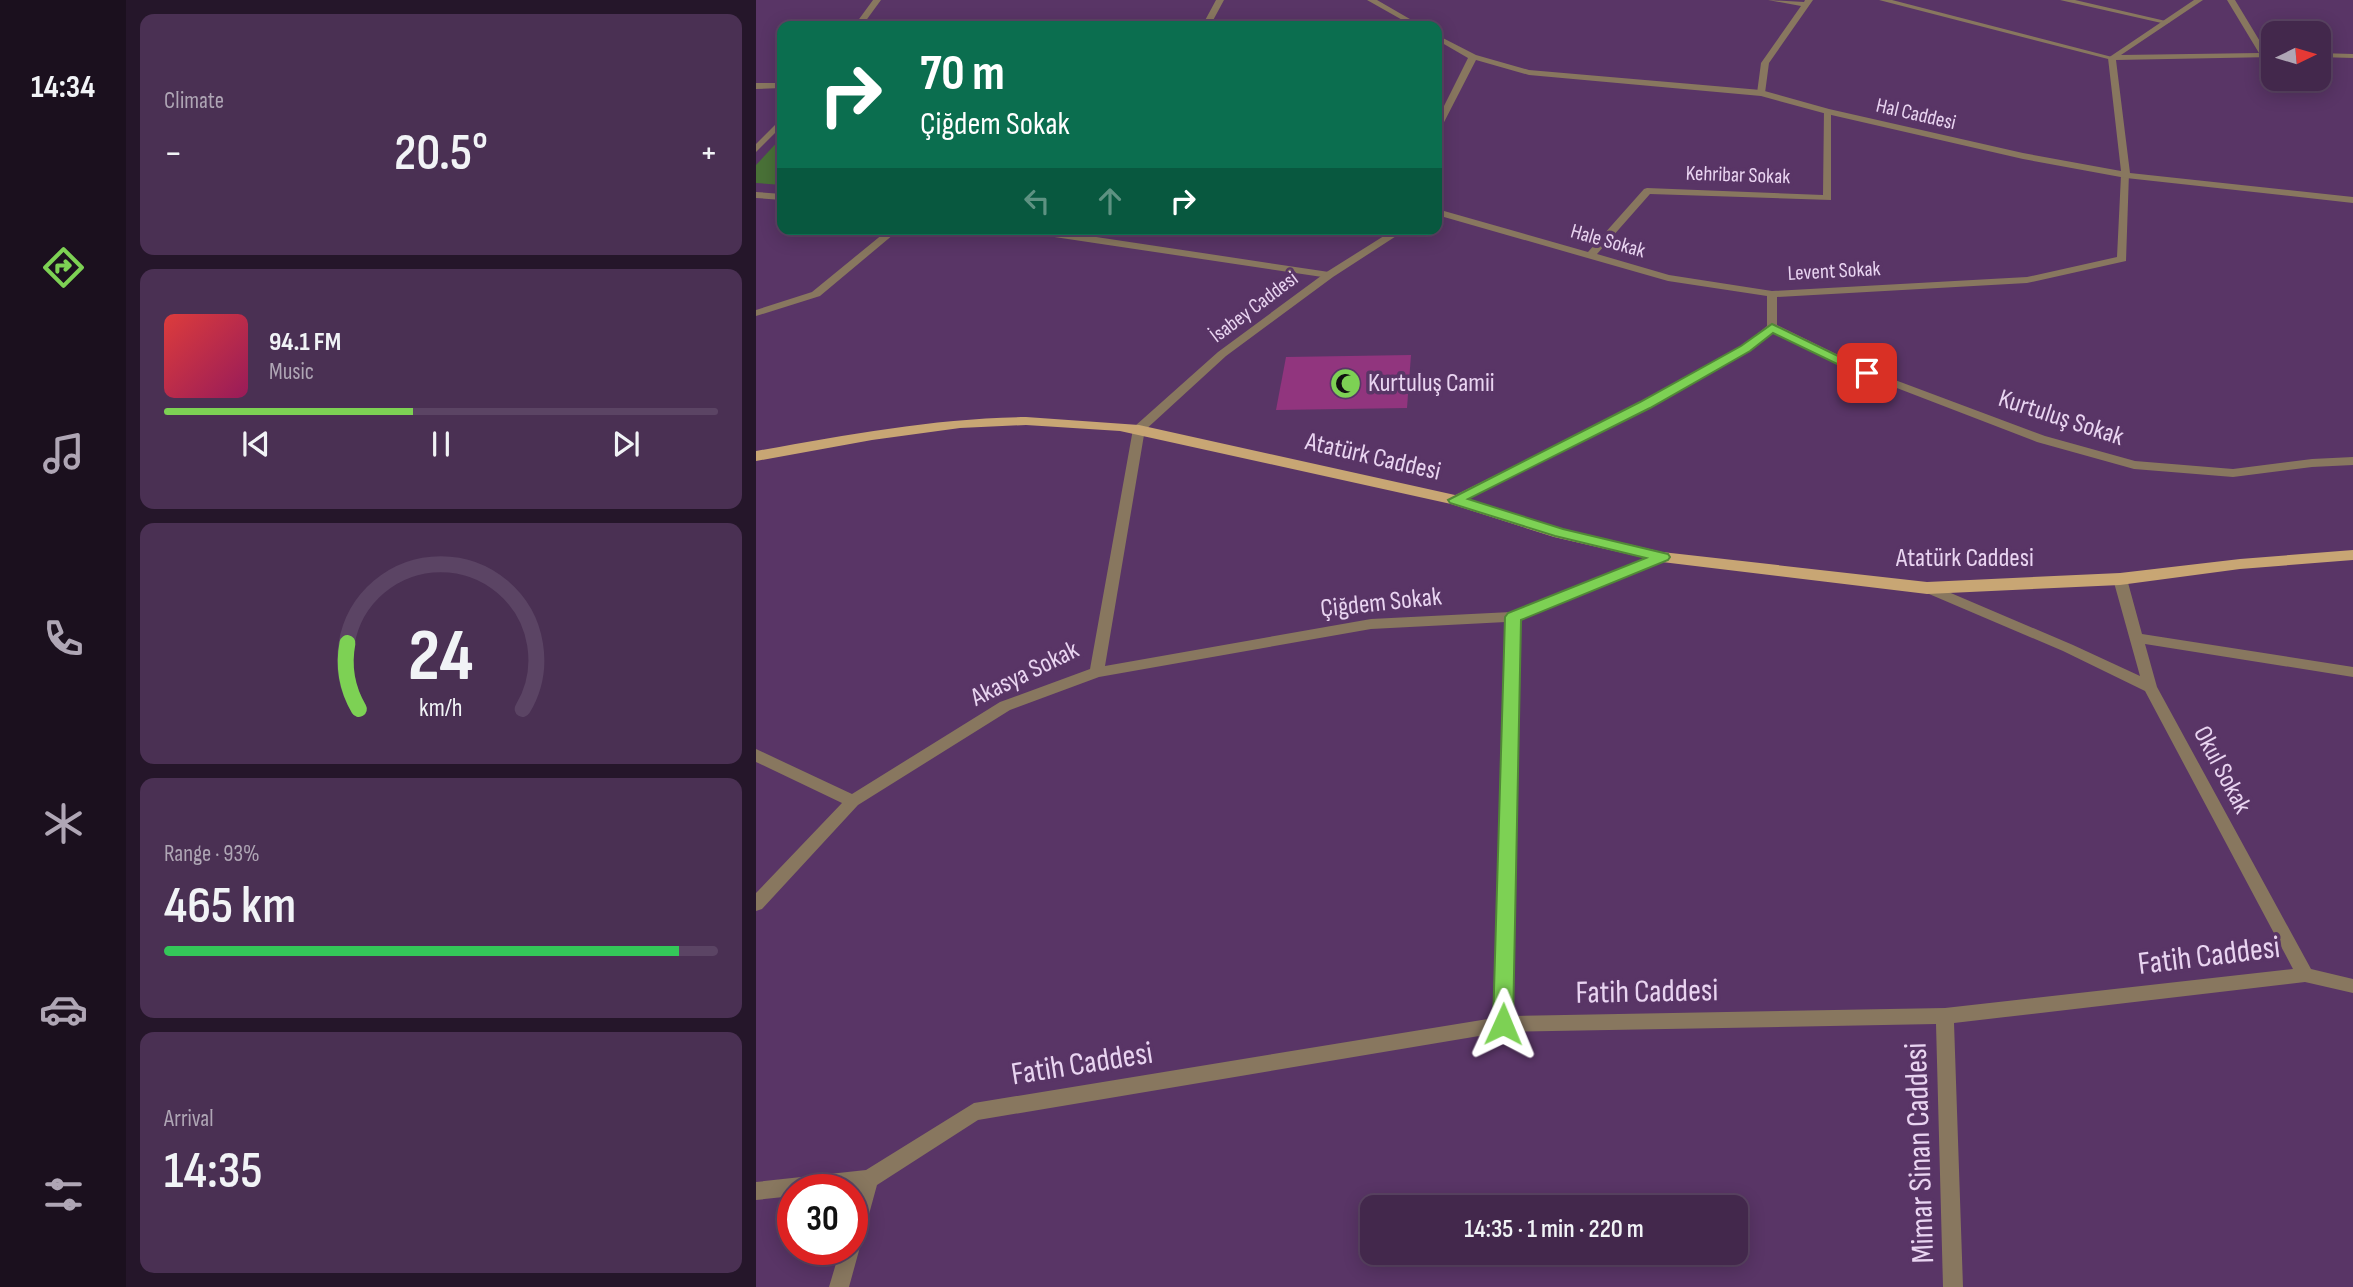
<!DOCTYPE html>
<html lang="en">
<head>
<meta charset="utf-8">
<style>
  body { margin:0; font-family:"Sofia Sans Condensed",sans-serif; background:#4a3053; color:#f1f3f6; height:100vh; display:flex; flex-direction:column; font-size:26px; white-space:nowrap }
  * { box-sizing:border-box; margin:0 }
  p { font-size:23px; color:#afa6b5 }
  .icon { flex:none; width:38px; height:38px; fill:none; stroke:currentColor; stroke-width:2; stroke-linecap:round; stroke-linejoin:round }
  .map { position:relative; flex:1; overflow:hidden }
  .details { display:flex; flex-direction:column; gap:14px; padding:14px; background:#25162a; width:630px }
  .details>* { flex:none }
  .banner { position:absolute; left:21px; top:21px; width:665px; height:214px; border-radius:14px; box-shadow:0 4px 18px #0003,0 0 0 2px #5b4464; background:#0b6e4f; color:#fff; overflow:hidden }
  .needle { width:46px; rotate:85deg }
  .buttons { position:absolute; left:1505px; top:21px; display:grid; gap:14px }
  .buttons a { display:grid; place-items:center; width:70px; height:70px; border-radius:14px; background:#43284c; box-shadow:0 4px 18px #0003,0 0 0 2px #5b4464; font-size:35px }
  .speed { position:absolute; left:21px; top:1174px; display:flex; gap:14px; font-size:35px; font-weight:700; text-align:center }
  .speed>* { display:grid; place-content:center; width:91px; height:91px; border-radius:50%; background:#43284c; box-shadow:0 4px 18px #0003,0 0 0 2px #5b4464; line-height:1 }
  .speed .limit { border:10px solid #d22; background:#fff; color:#111 }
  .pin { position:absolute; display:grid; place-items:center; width:60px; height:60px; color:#fff; margin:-30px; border-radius:14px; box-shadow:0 4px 10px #0006 }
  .me { position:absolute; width:77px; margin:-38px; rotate:1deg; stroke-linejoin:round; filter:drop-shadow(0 0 5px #0008) }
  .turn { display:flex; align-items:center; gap:24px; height:147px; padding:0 28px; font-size:32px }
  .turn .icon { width:91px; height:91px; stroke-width:2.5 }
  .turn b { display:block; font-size:49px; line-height:60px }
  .lanes { display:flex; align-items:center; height:66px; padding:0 28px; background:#0003; justify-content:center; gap:35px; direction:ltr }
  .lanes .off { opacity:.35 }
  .big { font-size:52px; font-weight:600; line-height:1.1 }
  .details .tile { flex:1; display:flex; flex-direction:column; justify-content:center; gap:10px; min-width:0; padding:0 24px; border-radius:14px; background:#4a3053 }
  .details .dial { align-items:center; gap:0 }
  .dial svg { height:182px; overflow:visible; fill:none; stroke:#5b4464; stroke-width:7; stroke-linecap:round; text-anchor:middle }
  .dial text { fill:#f1f3f6; stroke:none }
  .song { display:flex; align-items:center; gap:21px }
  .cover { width:84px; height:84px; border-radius:10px; background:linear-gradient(135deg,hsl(0 70% 55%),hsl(330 70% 35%)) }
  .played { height:7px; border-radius:4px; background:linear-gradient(90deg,#7dd154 45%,#5b4464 45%) }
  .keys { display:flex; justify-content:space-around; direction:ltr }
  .heat { display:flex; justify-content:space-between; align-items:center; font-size:38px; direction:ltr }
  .charge { height:10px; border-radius:5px; background:linear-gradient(90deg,#34c759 93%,#5b4464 0) }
  .trip { position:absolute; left:604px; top:1195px; width:388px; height:70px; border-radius:14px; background:#43284c; box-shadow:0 4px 18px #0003,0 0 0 2px #5b4464; font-weight:600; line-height:70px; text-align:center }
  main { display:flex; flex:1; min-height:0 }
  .tabs { display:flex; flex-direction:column; width:126px; justify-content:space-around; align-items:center; background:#1b101e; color:#afa6b5 }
  .tabs .icon { width:49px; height:49px }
  .tabs .selected { color:#7dd154 }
  .tabs b { font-size:32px; color:#f1f3f6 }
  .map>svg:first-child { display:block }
  .green { fill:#497137 }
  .building { fill:#91357e }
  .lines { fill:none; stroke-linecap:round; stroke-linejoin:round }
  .minor { fill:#88775f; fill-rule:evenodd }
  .tertiary { fill:#88775f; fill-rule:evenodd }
  .primary { fill:#c8a674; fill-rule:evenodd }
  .route { fill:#7dd154; stroke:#518837; stroke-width:2 }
  .labels { text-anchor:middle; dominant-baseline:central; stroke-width:7; stroke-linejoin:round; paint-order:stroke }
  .far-street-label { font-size:21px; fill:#e9d4f1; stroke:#593566 }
  .poi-label { font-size:26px; fill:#e9d4f1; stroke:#593566; text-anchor:start }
  .street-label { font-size:26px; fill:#e9d4f1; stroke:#593566 }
  .near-street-label { font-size:32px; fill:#e9d4f1; stroke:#593566 }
</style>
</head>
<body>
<main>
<nav class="tabs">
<b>14:34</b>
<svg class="icon selected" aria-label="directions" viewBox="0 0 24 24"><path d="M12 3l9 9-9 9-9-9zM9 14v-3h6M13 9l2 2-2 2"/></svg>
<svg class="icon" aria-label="music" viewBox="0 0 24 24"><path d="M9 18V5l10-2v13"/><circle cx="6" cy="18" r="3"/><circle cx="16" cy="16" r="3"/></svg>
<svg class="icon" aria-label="phone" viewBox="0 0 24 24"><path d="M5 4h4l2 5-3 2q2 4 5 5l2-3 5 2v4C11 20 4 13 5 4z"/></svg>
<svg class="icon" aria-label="climate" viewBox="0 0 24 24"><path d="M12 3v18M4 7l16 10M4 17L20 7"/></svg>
<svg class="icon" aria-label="car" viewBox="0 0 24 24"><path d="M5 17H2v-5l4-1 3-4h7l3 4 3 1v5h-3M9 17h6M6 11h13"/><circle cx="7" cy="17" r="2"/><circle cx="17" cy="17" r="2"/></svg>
<svg class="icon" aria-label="filters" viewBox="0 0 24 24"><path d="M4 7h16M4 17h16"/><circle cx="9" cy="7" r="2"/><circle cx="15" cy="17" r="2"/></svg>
</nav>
<section class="details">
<div class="tile"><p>Climate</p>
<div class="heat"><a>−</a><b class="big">20.5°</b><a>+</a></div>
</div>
<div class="tile">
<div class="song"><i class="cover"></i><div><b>94.1 FM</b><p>Music</p></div></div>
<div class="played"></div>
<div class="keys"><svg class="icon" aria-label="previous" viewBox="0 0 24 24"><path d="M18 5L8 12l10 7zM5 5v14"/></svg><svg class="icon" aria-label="pause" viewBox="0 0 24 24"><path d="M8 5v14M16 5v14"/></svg><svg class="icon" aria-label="next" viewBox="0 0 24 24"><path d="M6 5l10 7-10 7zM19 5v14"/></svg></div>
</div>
<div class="tile dial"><svg viewBox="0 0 100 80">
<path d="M14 69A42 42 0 1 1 86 69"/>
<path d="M14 69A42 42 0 0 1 9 40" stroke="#7dd154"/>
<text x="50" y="56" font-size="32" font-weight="700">24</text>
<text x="50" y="72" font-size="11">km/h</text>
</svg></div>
<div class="tile"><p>Range · 93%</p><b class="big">465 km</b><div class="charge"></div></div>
<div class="tile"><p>Arrival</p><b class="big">14:35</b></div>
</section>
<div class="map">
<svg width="1597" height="1287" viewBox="0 0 1597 1287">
  <rect width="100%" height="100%" fill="#593566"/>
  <path class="green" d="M26,137V185L0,183V165Z"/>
  <path class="building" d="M655,355L651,408L520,410L530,357Z"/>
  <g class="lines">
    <path class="minor" d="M117,0H125L106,26H98Z
      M460,0H468L454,26H446Z
      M1012,0L1048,2L1049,0H1057L1013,63L1009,93L1005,96L1001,93L1005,63L1045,6Z
      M1123,0H1136L1360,58L1356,60Z
      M1304,0H1319L1414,22L1410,24Z
      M0,83H26V88L0,89Z
      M1068,109L1075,111V200L894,194L841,254L913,275L1016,291L1271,277L1361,257L1365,175L1373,173L1370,261L1271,283L1021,297V325L1115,371L1289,436L1379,461L1477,469L1556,459L1597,457V465L1556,467L1477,477L1378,469L1281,442L1107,375L1017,332L994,350L893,407L703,503H695L693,500L695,497L885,403L986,346L1011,326V296L912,281L681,215V209L832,252L888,189L891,188L1067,195Z
      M26,118V126L0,152V144Z
      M0,192L26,194V200L0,198Z
      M133,229H144L64,296L0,316V310L56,292Z
      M260,229H287L573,272L578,275L573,278L265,232Z
      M383,425L389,429L349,666L615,619L755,612L901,554L906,553L913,557L911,560L764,620L756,1016L1189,1008L1537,969L1389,691L1307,651L1166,591L1164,588L1166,585H1176L1317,645L1384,676L1357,579L1364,575L1371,579L1386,634L1597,667V677L1389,644L1401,687L1555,969L1597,979V993L1549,982L1198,1023L1207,1287H1187L1180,1024L747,1032L222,1120L121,1185L93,1287H73L84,1250H96V1204L100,1190H37V1196L0,1200V1182L110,1170L218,1103L738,1018L750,622L615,629L343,677L254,710L102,805L6,909L0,911V893L86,803L0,762V749L96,794L244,702L334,669L377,429Z"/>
    <path class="tertiary" d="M611,0H621L666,26H657Z
      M1438,0H1447L1365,55L1503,53L1471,0H1479L1511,53H1517V57L1360,60L1374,173L1597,197V203L1370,178L1267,159L1071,114L1005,96L773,75L720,60L685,128L681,131V120L712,58L681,40V35L720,55L773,70L1005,90L1073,109L1267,153L1365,171L1352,58Z
      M1563,53L1597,54V58L1563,57Z
      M639,229H651L577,277L470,356L387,432H379V426L462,352L569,273Z"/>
    <path class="primary" d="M270,417L383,425L699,495L807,529L906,552L1171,582L1364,573L1484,559L1597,550V560L1484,569L1364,585L1171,594L906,562L798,537L695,504L364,431L270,425L204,428L116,440L0,461V451C90,435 179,418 270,417Z"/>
  </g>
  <path class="route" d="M1016,324L1117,373L1111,377L1106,376L1017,333L994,351L894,408L712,499L807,529L912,554L914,557L912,560L765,620L757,1024L754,1030L747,1033L740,1030L737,1024L749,617L752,613L890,558L799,536L694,503L692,500L884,402L985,346Z"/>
  <defs>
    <symbol id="mosque-disc" viewBox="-11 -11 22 22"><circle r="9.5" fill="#7dd154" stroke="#593566"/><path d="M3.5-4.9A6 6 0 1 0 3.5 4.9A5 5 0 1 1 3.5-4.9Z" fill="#111"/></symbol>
  </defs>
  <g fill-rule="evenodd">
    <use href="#mosque-disc" x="572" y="366" width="35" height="35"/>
  </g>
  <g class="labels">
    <g class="far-street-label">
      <text transform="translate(1160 114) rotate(13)">Hal Caddesi</text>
      <text transform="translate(982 175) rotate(2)">Kehribar Sokak</text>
      <text transform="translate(852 241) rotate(16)">Hale Sokak</text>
      <text transform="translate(1078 271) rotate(-3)">Levent Sokak</text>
      <text transform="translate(498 307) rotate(-37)">İsabey Caddesi</text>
    </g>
    <g class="poi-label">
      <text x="612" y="383">Kurtuluş Camii</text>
    </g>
    <g class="street-label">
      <text transform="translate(1305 418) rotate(18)">Kurtuluş Sokak</text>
      <text transform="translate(617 457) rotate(13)">Atatürk Caddesi</text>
      <text x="1209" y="558">Atatürk Caddesi</text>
      <text transform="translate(625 603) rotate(-6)">Çiğdem Sokak</text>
      <text transform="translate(269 674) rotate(-26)">Akasya Sokak</text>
      <text transform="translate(1466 770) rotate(62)">Okul Sokak</text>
    </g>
    <g class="near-street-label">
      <text transform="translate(1453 956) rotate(-7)">Fatih Caddesi</text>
      <text transform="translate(891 992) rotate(-1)">Fatih Caddesi</text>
      <text transform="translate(326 1064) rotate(-9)">Fatih Caddesi</text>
      <text transform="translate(1164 1153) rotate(-92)">Mimar Sinan Caddesi</text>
    </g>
  </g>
</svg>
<div class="buttons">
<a><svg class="needle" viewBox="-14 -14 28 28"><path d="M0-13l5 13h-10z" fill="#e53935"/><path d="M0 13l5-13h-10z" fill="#afa6b5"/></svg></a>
</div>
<div class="speed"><div class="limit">30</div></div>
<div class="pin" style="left:1111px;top:373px;background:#d93025"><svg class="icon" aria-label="arrive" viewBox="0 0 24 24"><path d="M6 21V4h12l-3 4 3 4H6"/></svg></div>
<svg class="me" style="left:747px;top:1024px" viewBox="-20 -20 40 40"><path d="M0-17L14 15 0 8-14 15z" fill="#7dd154" stroke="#fff" stroke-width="4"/></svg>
<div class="trip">14:35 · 1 min · 220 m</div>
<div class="banner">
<div class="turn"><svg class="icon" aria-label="right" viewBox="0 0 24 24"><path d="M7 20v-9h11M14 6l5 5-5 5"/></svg><div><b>70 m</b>Çiğdem Sokak</div></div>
<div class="lanes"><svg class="icon off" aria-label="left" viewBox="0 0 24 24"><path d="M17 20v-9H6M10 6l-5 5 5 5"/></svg><svg class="icon off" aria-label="ahead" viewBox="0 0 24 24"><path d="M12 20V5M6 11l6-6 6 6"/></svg><svg class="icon" aria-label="right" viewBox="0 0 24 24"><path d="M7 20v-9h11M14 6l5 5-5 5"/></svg></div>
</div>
</div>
</main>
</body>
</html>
